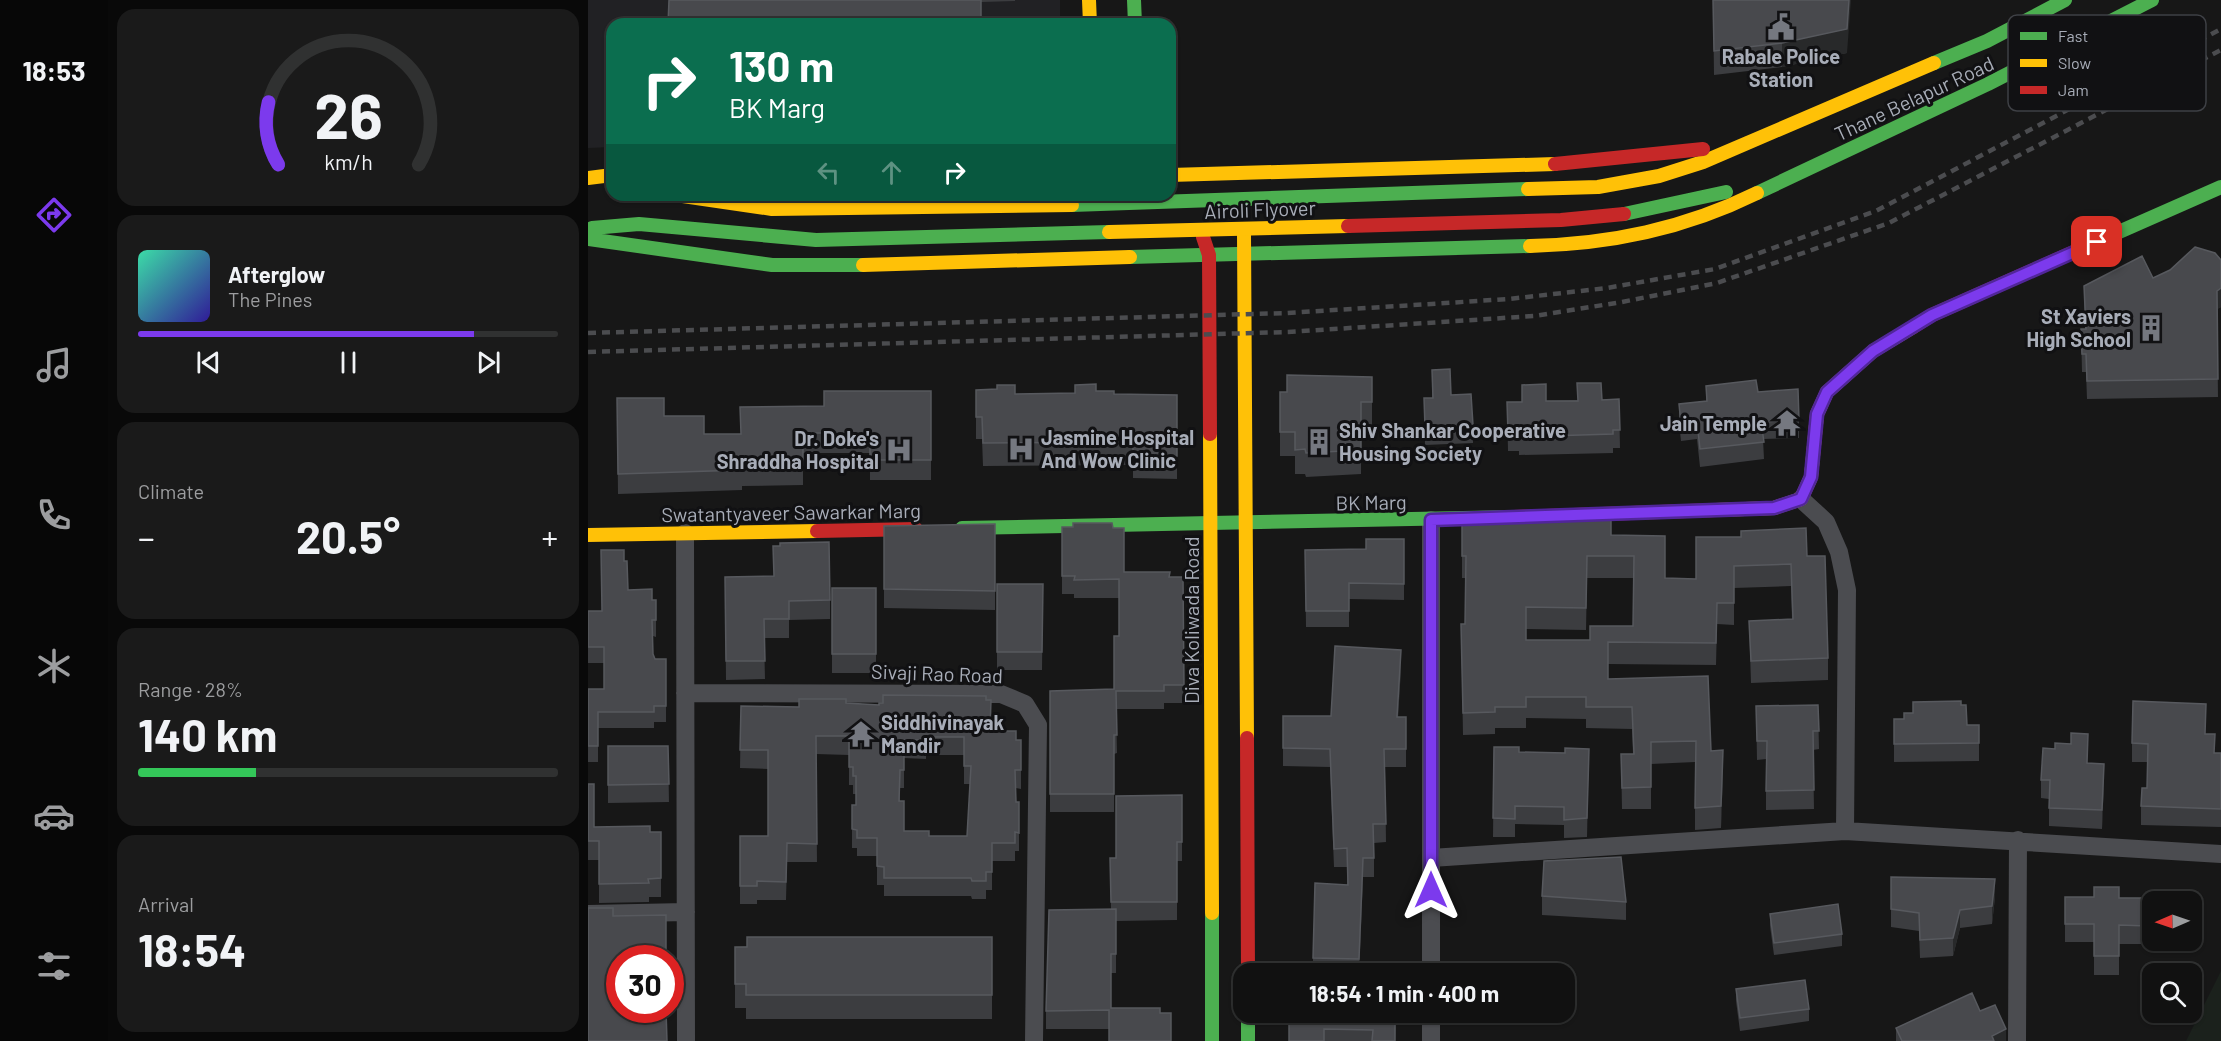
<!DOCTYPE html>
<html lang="en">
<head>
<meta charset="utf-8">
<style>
  body { margin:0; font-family:Barlow,sans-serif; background:#1a1a1a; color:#f1f3f6; height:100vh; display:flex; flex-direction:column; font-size:22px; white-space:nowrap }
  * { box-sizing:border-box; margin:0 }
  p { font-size:20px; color:#9c9d9f }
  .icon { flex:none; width:33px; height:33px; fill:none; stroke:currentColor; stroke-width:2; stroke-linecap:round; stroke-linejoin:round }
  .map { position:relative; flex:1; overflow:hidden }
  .side { display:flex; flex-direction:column; gap:9px; padding:9px; background:#090909; width:480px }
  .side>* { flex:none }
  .guide { position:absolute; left:18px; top:18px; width:570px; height:183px; border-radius:18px; box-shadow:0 2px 4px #0004,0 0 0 2px #303131; background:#0b6e4f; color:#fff; overflow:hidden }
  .needle { width:39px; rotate:268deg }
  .tools { position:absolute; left:1554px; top:891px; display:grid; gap:12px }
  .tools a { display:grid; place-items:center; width:60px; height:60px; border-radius:12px; background:#111; box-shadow:0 2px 4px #0004,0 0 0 2px #303131; font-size:30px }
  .speed { position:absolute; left:18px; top:945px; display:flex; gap:12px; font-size:30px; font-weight:700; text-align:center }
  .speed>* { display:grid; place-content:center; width:78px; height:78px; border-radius:50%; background:#111; box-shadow:0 2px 4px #0004,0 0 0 2px #303131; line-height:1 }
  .speed .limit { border:9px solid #d22; background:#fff; color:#111 }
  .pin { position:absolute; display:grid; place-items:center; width:51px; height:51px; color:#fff; margin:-26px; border-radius:12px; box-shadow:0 3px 9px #0006 }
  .me { position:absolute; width:66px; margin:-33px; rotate:0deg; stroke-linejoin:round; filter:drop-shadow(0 0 4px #0008) }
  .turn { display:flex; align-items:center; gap:21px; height:126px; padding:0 24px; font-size:27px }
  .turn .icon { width:78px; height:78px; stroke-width:2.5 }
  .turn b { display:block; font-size:42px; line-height:51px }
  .lanes { display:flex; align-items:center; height:57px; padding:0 24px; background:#0003; justify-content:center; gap:30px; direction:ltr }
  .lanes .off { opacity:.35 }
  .big { font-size:45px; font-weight:700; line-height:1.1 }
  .side .card { flex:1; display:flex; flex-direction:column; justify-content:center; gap:9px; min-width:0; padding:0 21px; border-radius:18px; background:#1a1a1a }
  .side .dial { align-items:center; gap:0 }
  .dial svg { height:156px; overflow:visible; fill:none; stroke:#303131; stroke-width:7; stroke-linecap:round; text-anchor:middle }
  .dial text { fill:#f1f3f6; stroke:none }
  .song { display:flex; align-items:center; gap:18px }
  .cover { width:72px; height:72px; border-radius:9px; background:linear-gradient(135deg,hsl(160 70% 55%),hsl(250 70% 35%)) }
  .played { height:6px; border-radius:3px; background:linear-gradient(90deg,#7c3aed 80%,#303131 80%) }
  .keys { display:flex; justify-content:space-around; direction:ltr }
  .heat { display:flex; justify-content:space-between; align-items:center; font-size:33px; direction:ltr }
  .charge { height:9px; border-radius:4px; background:linear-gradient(90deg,#34c759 28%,#303131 0) }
  .trip { position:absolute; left:645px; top:963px; width:342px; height:60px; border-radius:18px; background:#111; box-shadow:0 2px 4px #0004,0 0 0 2px #303131; font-weight:700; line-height:60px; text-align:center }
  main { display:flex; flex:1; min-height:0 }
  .menu { display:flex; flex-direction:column; width:108px; justify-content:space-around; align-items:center; background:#070707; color:#9c9d9f }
  .menu .icon { width:42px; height:42px }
  .menu .on { color:#7c3aed }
  .menu b { font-size:27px; color:#f1f3f6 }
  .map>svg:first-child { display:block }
  .built { fill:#212124 }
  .green { fill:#1b211c }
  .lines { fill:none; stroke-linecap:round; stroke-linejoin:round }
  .street { stroke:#4b4c50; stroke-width:18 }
  .fast { stroke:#4caf50; stroke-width:14 }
  .slow { stroke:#ffc107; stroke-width:14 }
  .jam { stroke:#c62828; stroke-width:14 }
  .rail { stroke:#4b4c4f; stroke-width:4.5; stroke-dasharray:8 6; stroke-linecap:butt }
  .slow-bridge { stroke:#ffc107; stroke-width:14 }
  .jam-bridge { stroke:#c62828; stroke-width:14 }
  .wall { fill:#3c3d40; fill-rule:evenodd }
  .shaded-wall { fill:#28292a }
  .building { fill:#48494d; stroke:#57595e; stroke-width:1.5; fill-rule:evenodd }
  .route-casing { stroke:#51269a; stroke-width:15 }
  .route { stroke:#7c3aed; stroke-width:10 }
  .labels { text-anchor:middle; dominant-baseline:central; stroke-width:6; stroke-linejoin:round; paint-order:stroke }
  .poi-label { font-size:20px; font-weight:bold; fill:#a8adb8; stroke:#111113; text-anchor:end }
  .street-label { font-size:20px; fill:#a8adb8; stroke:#111113 }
  .key { fill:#111113; stroke:#3e4045; stroke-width:1.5 }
  .key-label { font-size:16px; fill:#a8adb8 }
</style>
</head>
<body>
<main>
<nav class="menu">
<b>18:53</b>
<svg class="icon on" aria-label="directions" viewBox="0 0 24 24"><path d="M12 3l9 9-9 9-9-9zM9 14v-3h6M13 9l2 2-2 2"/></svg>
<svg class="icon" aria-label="music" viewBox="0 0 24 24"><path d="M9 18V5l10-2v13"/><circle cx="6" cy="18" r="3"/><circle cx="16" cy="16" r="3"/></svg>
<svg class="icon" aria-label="phone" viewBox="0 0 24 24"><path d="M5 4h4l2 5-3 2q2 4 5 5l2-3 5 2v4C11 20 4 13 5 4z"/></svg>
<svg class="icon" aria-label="climate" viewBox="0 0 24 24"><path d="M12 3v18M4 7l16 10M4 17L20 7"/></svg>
<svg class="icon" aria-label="car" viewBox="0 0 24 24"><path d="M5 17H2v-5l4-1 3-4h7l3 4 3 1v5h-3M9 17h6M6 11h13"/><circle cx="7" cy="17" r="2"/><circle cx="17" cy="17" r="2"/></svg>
<svg class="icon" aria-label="filters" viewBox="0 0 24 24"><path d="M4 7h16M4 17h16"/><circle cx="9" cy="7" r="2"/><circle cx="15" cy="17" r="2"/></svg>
</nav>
<section class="side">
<div class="card dial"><svg viewBox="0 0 100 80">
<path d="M14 69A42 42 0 1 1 86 69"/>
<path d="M14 69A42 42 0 0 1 9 37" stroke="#7c3aed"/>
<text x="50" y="56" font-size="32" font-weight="700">26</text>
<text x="50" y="72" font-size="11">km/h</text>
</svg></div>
<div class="card">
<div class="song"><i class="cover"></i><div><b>Afterglow</b><p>The Pines</p></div></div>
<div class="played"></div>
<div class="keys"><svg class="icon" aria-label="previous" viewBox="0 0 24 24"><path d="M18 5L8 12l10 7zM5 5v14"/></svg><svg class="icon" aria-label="pause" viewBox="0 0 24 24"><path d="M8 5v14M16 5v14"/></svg><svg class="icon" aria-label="next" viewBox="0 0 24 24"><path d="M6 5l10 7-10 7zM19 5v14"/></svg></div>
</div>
<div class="card"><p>Climate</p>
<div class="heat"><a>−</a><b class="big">20.5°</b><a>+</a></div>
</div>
<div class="card"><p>Range · 28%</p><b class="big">140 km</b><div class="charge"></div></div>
<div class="card"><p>Arrival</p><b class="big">18:54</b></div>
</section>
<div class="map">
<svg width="1633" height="1041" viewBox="0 0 1633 1041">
  <rect width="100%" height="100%" fill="#171717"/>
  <path class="built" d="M0,0H472V24H24V147L0,148Z"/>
  <path class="green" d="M1633,971V1041H1598Z"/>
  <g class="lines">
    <path class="street" d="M1213,499L1238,522L1251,552L1259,590L1257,831
      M843,520V974
      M97,533L98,1041
      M97,693L413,694L437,704L450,725L446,1041
      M843,858L1257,831L1633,854
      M0,914L98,912
      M843,1012V1041
      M1429,1041L1430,840"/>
    <path class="fast" d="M546,0L547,24
      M1346,63L1399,41L1477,0
      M1169,193L1400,84L1564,0
      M484,205L940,189
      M1036,214L1138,192
      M4,228L51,224L228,240L521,232
      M0,239L184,265H275
      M1515,239L1633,187
      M542,257L942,246
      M374,528L926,517
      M624,913V1041
      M660,1012V1041"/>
    <path class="slow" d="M501,0L502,24
      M582,175L967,164
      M0,178L24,175
      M940,189L1010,187L1071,176L1115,162L1346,63
      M88,195L184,209L484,205
      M656,235L659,738
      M942,246C1022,244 1096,229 1169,193
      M275,265L542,257
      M622,434L624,913
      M1128,510L1186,508L1213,499L1223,477L1229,414L1239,392L1285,351L1325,327
      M0,535L229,531"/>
    <path class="jam" d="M967,164L1115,149
      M615,237L621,255L622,434
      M1325,327L1344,315L1515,239
      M926,517L1128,510
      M229,531L328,529
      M659,738L660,974"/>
    <path class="rail" d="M0,333L699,313L921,299L1019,288L1127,269L1288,211L1633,29
      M0,352L700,332L946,316L1034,302L1129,283L1301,223L1633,50"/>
    <path class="slow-bridge" d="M521,232L760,226"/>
    <path class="jam-bridge" d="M760,226L973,220L1036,214"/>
  </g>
  <path class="wall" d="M81,0H427V1L393,2V24H80Z
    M1125,0L1259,53L1194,67L1126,75Z
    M1633,260V307L1629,309L1630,397L1499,399L1498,372H1494L1493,329H1497L1496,286L1565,278Z
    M844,370L885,425V443L837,445L836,398H844Z
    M784,377V426H773V474L718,477L717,474H707V456H692V392H699Z
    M1118,386L1170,392L1211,420V438L1175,439L1176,459L1112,467L1109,439L1093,441L1091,422V404L1118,401Z
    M388,390L427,394L487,393L508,391L526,394L589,395V479L545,478V465L395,466L394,439H388Z
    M343,391V480H282V453H215V485L154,486V490L30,494L29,398L76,416L116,434H153L236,406Z
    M1031,399L1032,448H1025V453L931,455V451H920L919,402Z
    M874,516L1023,535L1077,578L1108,579V537L1219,556L1240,658V680L1163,683L1161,621L1204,619L1203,586L1146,588V625L1129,624L1128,665L1020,664V679L1123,751L1135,771L1133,828L1107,830V762L1063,764V809H1034L1033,754H1045L1044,729L998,728V719L938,718V728H907V734L875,735L873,624H877L878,578H874ZM999,578H1046L1045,626L1002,640H938V629L998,630Z
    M407,524V610L296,608V526Z
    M474,527L525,528L536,572L582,577H595L596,703H576V709H528L529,753L526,754V812H462V691L526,689L531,636V598H486V594H474Z
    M816,539V600L761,599V627H718L717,550L778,549Z
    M36,561L40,590L64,600H68V637L65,636V654L67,659H78V722H66V728H10V762H0V689H16V663H0V611H14Z
    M137,577L242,600V619L201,620V638H176L177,679L138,680Z
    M409,584H455L454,670H409Z
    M244,588H288V673H244Z
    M813,669L810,717H818V767H797L798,842L786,843V877H775L771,974H725V958L759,885V867H746L742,767L695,766V716H743Z
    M398,700L403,731L428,740H433V789L428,788V802H431V851H427V861H404V890H398V899H384L383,896H296V885H289V856H269V848H264V805H268V794H265V785H261V755L228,754L229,862H199L198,900H169V904H152V836H180V769L152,768L153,706L211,707L258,703L291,705ZM338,755H376V784H382L379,836H341L316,831L312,801V788H316V758L338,759Z
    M1230,705L1231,749L1225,750L1226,809L1178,810V759L1169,760L1168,706Z
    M1373,705L1379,725H1391V761L1306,762V719H1316L1325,713Z
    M1617,734L1627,753H1633V827L1553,825V806L1559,788L1560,762H1544V743Z
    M20,746H80L81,802L20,803Z
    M906,747L931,752L977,753L1001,749L999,837L976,838V825L927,824V837H905Z
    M1499,763L1516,782L1514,829L1461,826V799L1453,798V780Z
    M0,784L6,827L62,832H73V897H61V902L11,903V860H0Z
    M594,795V861H589V920L528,921V973H523V1008L572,1013L521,1029H458V1011L523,909L522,858H528Z
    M1303,877L1407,897L1404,924L1372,928L1365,956L1332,958L1331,931L1303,927Z
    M954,896L1038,902V920L954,915Z
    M1477,897L1560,898V944H1531V975H1506V942H1477Z
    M1182,914L1254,934V946L1186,955L1182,926Z
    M404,937V1019H158V1008H147V947Z
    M1148,989L1221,1009V1021L1152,1031L1148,1001Z
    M1392,1011L1418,1041H1308V1028Z
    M701,1012L808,1013L807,1041H701Z"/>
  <path class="shaded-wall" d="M1261,0H1263L1259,53L1194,67V43Z
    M1633,288V307L1629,309V291Z
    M813,650V669L809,735V717Z
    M1135,750V771L1133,828V806Z
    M1516,764V782L1514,829V810Z
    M775,858V877L771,974V959Z
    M1407,879V897L1404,924V906Z
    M1372,910V928L1365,956V938Z
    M1418,1029V1041H1404V1036Z"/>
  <path class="building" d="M81,0H393V18L359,20V24H80Z
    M1125,0H1261L1259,29L1194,43L1126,51Z
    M1607,247L1627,253L1633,260V288L1629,291L1630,379L1499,381L1498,354H1494L1493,329H1498L1496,286L1554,256L1565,278L1582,270Z
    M862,369L863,395L883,394L885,425L837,427L836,398H845L844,370Z
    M699,375L784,377V402H773V450L718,453L717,449L707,450V432H692V392H699Z
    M1168,380L1170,392L1210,389L1211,420L1173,422L1176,442L1112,449L1109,422L1093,424L1091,404L1119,401L1118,386Z
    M989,383H1013L1014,400L1031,399L1032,430H1025V434L931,437V433H920L919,402H934V385L958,384V401H990Z
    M508,384V391H526V394L589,395V456H545V442L395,443L394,417H388V390L409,389V385H427V394L487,393V385Z
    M236,391H343V460H282V433H215V465L154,466V470L30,474L29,398H76V416H116V434H153L152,407L236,406Z
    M874,516H1023V535L1077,536V578L1108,579V537H1153V531L1218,528L1219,556H1237L1240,658L1163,661L1161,621L1205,619L1203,564L1146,566V603H1129L1128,643L1020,642V679L1120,676L1123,751L1135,750L1133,806L1107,808L1108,741L1063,742V787L1034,788L1033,754H1046L1044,707H998V697H938V707H907V712L875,713L873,624H877L878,556H874ZM999,556H1046L1045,626H1002V640H938V607L998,608Z
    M485,523H524L525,528H536V572H582L581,577H595L596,685H576V691H528L529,735H526V794H462V691L526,689V636H531V579L486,580L487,576H474V527H485Z
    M407,524V591L296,589V526Z
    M778,539H816V584L761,583V611H718L717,550L778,549Z
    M241,542L242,600L201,601V619H176L177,661H138L137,577L186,576L185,546H192V543Z
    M13,550H36V561H39L40,590L64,589V600H68V620H64L65,654L67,659H78V706H66V712H10V746H0V689H16V647H0V611H14Z
    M409,584H455L454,652H409Z
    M244,588H288V654H244Z
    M747,646L813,650L809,717H818V749H796L798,824H785L786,858H775L771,959L725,958L727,883L760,885L759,848L746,849L742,749L695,748V716H743Z
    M295,695L398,696V700H403L402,731H428V740H433V770H427L428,802H431V833L427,832V843H404V872H398V881H384L383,878H296V867L289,866V838H269V830L264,829V805H268V776H265V767H261V736H228L229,844L199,843L198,882L169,881V886H152V836H180V750H152L153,706L211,707V699H258V703L291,705V703H295ZM338,737H376V766H383L379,836H341V831H316V801H311L312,770H316V740H338Z
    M1373,701V705H1378L1379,725H1391V743L1306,744V719H1316V713H1325V702Z
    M1545,701L1618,704L1617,734H1627L1626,753H1633V809L1553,806L1554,788H1559L1560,744L1544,743Z
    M1230,705L1231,731H1225L1226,790L1178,791L1179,741H1169L1168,706Z
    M1483,733L1500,734L1499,763L1516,764L1514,810L1461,808L1462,780H1453L1455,748L1467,749V743L1483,744Z
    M20,746H80L81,784L20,785Z
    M906,747H931V752L977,753V748L1001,749L999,818L976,820V807L927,806V819L905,818Z
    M0,784H6V827L62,826V832H73V878L60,879L61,883L11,884V841H0Z
    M594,795V842H589V902H523L522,858H528V796Z
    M1033,857L1038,902L954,896L956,861Z
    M1303,877L1407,879L1404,906L1372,910L1365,938L1332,940L1331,913L1303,909Z
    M1506,887H1531V898H1560V926L1531,925V956H1506V924H1477V897H1506Z
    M1250,904L1254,934L1186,943L1182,914Z
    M0,908H25V916L78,915V958H32V1010H78L79,1041H0Z
    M528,909V954H523V1008H572V1013H583V1041H521V1010L458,1011L461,910Z
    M159,937H404V995H158V984H147V947H159Z
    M1217,980L1221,1009L1152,1018L1148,989Z
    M1384,993L1392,1011L1407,1005L1418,1029L1404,1036L1406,1041H1314L1308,1028Z
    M701,1012H807V1041H784L785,1030L736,1029V1041H701Z"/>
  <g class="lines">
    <defs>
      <path id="route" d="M843,890V520L1186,508L1213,499L1223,477L1229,414L1239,392L1285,351L1344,315L1509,242"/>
    </defs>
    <use href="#route" class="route-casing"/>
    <use href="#route" class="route"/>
  </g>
  <defs>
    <symbol id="civic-bare" viewBox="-9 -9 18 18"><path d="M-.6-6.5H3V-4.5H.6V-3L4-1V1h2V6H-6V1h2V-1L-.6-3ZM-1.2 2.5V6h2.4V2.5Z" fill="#757880" stroke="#111113" stroke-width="2.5" paint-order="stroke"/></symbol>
    <symbol id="building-bare" viewBox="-9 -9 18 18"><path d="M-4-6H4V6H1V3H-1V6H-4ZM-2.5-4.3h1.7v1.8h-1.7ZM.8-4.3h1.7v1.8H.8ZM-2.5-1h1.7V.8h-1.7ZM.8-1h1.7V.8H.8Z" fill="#757880" stroke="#111113" stroke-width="2.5" paint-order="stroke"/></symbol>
    <symbol id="temple-bare" viewBox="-9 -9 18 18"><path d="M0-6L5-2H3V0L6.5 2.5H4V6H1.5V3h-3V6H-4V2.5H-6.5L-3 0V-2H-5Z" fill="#757880" stroke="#111113" stroke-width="2.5" paint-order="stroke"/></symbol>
    <symbol id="hospital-bare" viewBox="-9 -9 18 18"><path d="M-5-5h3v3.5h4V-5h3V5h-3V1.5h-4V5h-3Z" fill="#757880" stroke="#111113" stroke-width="2.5" paint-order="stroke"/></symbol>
  </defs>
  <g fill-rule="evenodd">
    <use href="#civic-bare" x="1174" y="8" width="38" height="38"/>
    <use href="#building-bare" x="1544" y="309" width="38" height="38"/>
    <use href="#temple-bare" x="1180" y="404" width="38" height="38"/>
    <use href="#building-bare" x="712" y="423" width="38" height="38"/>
    <use href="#hospital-bare" x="414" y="430" width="38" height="38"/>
    <use href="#hospital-bare" x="292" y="431" width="38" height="38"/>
    <use href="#temple-bare" x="254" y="715" width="38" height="38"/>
  </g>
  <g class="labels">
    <g class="poi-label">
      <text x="1193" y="56" text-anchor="middle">Rabale Police<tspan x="1193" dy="23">Station</tspan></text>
      <text x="1543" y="316">St Xaviers<tspan x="1543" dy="23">High School</tspan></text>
      <text x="1179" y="423">Jain Temple</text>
      <text x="751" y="430" text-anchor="start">Shiv Shankar Cooperative<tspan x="751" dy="23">Housing Society</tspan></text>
      <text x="453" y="437" text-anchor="start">Jasmine Hospital<tspan x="453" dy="23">And Wow Clinic</tspan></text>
      <text x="291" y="438">Dr. Doke's<tspan x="291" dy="23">Shraddha Hospital</tspan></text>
      <text x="293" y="722" text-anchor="start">Siddhivinayak<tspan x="293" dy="23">Mandir</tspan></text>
    </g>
    <g class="street-label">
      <text transform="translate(1326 98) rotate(-25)">Thane Belapur Road</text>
      <text transform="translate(672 209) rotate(-2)">Airoli Flyover</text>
      <text transform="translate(783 502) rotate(-1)">BK Marg</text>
      <text transform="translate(203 512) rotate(-1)">Swatantyaveer Sawarkar Marg</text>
      <text transform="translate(603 620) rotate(-90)">Diva Koliwada Road</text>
      <text transform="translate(349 673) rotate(2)">Sivaji Rao Road</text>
    </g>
  </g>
  <rect x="1420" y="15" width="198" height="96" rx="9" class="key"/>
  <rect x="1432" y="32" width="27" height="8" fill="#4caf50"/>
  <rect x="1432" y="59" width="27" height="8" fill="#ffc107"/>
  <rect x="1432" y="86" width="27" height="8" fill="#c62828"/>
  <g class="key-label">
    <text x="1470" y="42">Fast</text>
    <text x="1470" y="69">Slow</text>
    <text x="1470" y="96">Jam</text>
  </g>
</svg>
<div class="tools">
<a><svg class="needle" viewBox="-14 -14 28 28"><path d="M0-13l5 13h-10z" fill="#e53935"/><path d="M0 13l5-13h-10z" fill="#9c9d9f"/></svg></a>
<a><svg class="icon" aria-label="search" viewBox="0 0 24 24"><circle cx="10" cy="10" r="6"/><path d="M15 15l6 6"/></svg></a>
</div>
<div class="speed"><div class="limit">30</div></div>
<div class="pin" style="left:1509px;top:242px;background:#d93025"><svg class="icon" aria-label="arrive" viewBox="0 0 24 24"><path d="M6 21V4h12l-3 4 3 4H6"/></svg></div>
<svg class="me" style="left:843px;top:890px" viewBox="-20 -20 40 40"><path d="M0-17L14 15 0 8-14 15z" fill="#7c3aed" stroke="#fff" stroke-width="4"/></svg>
<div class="trip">18:54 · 1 min · 400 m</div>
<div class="guide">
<div class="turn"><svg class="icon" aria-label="right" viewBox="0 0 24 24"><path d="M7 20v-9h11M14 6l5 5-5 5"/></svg><div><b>130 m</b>BK Marg</div></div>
<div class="lanes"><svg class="icon off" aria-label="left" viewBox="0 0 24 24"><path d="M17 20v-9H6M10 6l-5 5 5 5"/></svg><svg class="icon off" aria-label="ahead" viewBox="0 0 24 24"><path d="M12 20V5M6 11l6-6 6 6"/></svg><svg class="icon" aria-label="right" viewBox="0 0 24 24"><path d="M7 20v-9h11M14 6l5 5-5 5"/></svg></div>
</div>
</div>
</main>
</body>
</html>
